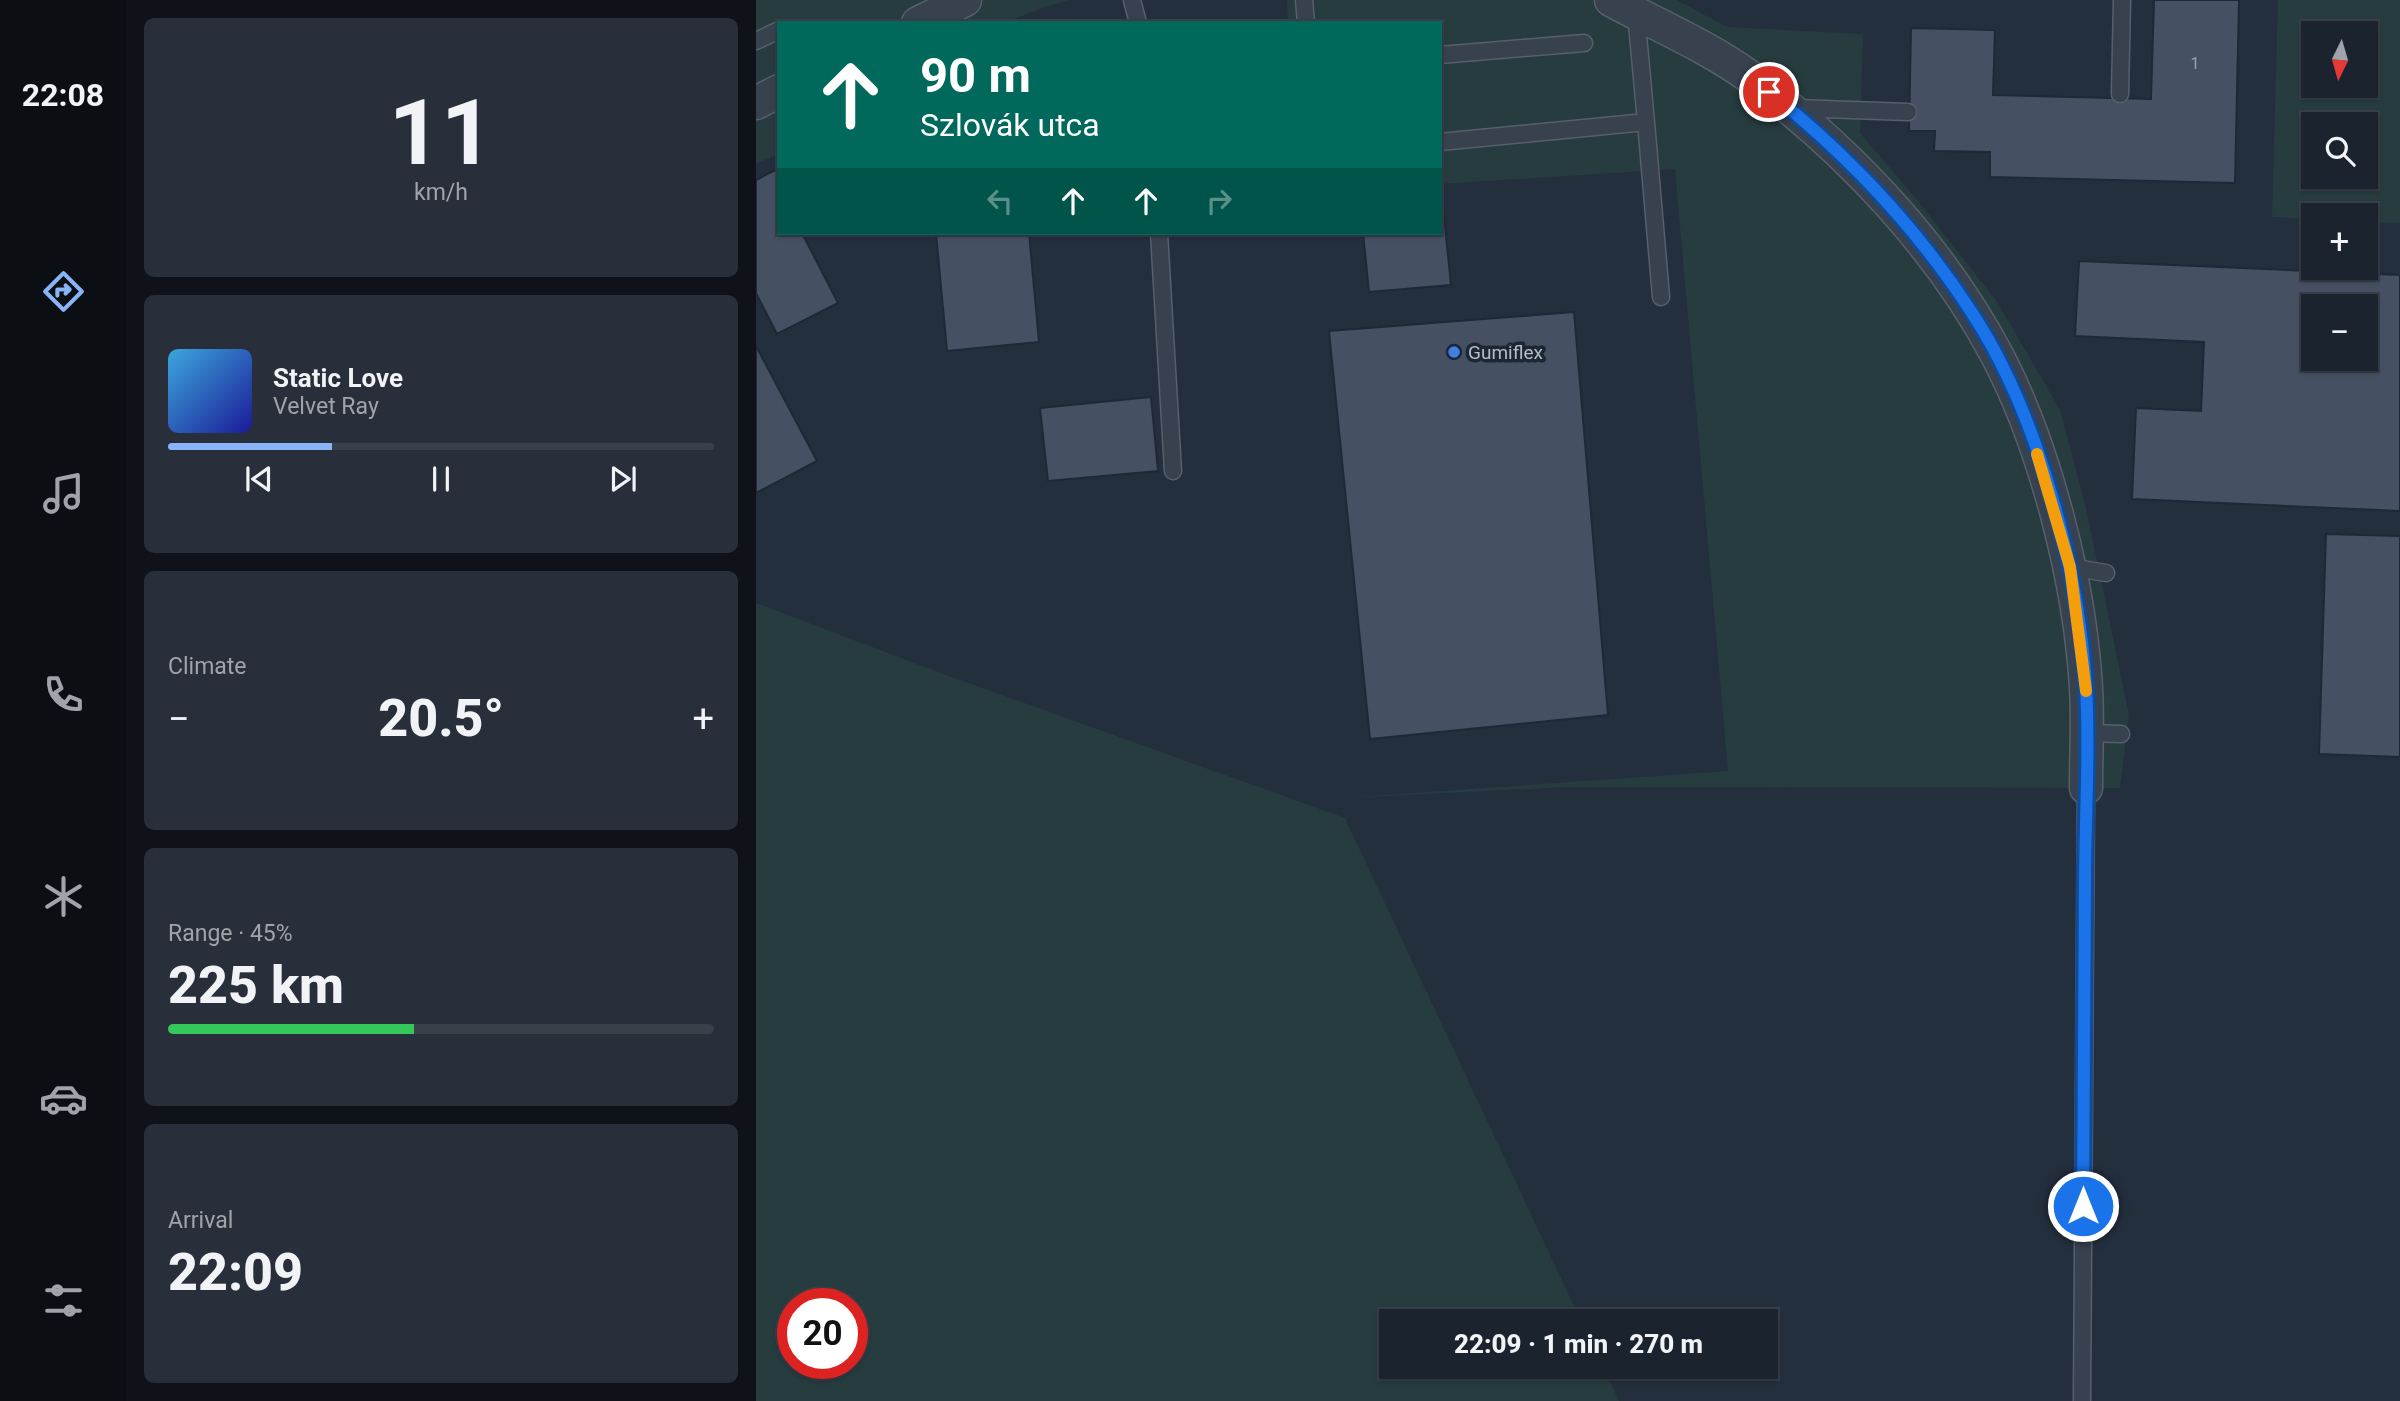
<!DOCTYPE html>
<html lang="en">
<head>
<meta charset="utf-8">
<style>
  body { margin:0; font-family:Roboto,sans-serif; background:#282f3a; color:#f1f3f6; height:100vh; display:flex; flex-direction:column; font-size:26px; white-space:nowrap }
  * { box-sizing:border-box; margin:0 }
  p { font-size:23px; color:#a0a4aa }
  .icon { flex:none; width:38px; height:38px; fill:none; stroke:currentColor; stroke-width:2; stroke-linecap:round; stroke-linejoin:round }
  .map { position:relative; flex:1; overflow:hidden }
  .side { display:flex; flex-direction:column; gap:18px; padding:18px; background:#0f1319; width:630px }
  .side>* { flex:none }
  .guide { position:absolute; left:21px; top:21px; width:665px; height:214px; border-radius:0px; box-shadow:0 2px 5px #0004,0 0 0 2px #39404a; background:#00695c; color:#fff; overflow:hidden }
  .needle { width:46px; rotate:185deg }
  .controls { position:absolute; left:1545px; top:21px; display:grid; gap:14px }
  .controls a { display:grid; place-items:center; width:77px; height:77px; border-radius:0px; background:#1b232e; box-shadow:0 2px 5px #0004,0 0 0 2px #39404a; font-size:35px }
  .speed { position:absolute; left:21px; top:1288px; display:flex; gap:14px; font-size:35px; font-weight:700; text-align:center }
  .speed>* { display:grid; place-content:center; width:91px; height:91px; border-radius:50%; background:#1b232e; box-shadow:0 2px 5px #0004,0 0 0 2px #39404a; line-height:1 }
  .speed .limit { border:10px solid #d22; background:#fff; color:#111 }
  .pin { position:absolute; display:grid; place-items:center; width:60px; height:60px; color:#fff; margin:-30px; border:4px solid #fff; border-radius:50%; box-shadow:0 2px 7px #0007 }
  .me { position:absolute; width:77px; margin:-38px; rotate:0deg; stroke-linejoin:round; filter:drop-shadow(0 0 5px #0008) }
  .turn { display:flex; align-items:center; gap:24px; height:147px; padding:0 28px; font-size:32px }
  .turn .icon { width:91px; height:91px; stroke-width:2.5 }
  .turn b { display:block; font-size:49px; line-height:60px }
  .lanes { display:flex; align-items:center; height:66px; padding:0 28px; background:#0003; justify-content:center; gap:35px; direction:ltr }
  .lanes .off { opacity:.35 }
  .big { font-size:52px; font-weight:800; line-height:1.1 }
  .side .card { flex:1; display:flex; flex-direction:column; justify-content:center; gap:10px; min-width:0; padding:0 24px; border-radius:10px; background:#282f3a }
  .side .dial { align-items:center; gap:0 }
  .dial b { font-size:91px; line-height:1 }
  .song { display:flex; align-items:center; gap:21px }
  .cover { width:84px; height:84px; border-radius:10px; background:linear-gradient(135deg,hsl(200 70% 55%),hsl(240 70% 35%)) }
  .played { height:7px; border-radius:4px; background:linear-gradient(90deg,#8ab4f8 30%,#39404a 30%) }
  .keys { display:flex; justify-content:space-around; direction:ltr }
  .heat { display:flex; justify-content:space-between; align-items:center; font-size:38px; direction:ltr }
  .charge { height:10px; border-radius:5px; background:linear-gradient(90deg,#34c759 45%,#39404a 0) }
  .trip { position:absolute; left:623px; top:1309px; width:399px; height:70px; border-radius:0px; background:#1b232e; box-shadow:0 2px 5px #0004,0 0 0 2px #39404a; font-weight:800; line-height:70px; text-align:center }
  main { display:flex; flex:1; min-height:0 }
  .tab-bar { display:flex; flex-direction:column; width:126px; justify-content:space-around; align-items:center; background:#0b0e12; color:#a0a4aa }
  .tab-bar .icon { width:49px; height:49px }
  .tab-bar .on { color:#8ab4f8 }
  .tab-bar b { font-size:32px; color:#f1f3f6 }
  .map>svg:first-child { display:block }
  .green { fill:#263c3f; fill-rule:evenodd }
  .building { fill:#455162; stroke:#1f2835; stroke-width:2; fill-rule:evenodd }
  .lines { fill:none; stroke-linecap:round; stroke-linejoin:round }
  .lane-casing { stroke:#565f6c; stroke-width:19 }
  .street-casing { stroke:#565f6c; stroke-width:35 }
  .lane { stroke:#38414e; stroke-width:16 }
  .street { stroke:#38414e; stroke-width:32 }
  .route-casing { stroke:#114b97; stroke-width:18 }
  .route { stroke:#1a73e8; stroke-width:12 }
  .slow { stroke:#f59e0b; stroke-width:12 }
  .shop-dot { fill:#3f7fe0; stroke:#1d2633; stroke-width:2.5 }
  .labels { text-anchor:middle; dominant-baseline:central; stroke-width:7; stroke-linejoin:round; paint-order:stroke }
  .number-label { font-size:16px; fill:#98a1af }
  .poi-label { font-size:19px; fill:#b4bcc9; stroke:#1d2633; text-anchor:start }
</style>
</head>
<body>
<main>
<nav class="tab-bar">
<b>22:08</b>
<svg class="icon on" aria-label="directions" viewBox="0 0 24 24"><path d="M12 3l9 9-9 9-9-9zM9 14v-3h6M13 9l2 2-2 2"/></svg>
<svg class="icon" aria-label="music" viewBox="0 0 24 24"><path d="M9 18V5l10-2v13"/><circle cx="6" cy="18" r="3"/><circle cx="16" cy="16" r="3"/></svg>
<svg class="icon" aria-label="phone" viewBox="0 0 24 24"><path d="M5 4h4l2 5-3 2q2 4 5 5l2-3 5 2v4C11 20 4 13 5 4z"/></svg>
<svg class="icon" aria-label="climate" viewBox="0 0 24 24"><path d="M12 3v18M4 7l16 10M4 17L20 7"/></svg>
<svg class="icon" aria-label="car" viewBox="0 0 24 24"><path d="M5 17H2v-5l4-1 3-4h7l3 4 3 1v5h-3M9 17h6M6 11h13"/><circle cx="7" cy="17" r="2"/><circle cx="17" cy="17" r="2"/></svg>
<svg class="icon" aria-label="filters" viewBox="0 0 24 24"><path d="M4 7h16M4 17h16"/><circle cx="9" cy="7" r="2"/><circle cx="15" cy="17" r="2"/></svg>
</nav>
<section class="side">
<div class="card dial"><b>11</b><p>km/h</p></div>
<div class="card">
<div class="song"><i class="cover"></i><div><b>Static Love</b><p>Velvet Ray</p></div></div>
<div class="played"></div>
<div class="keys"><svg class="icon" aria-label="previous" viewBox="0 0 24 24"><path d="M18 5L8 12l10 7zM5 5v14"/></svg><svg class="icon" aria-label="pause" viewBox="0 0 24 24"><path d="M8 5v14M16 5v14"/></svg><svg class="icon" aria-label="next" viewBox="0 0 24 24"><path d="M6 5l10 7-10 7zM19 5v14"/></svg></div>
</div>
<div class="card"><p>Climate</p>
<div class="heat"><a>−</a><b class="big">20.5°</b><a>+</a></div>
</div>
<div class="card"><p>Range · 45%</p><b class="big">225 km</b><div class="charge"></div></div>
<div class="card"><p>Arrival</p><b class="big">22:09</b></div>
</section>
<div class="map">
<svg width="1644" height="1401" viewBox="0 0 1644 1401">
  <rect width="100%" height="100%" fill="#242f3e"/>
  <path class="green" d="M0,0H315L294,5L248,23H23V154L0,164Z
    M531,0H921L971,27L1107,34L1104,133L1163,202L1242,303L1304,410L1330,508L1373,715L1364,788L813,787L586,798L972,771L919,169L684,184V23H532Z
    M1522,0H1644V223L1610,222V215H1558L1557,219L1516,217ZM1610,33V86H1558V33ZM1610,124V177H1558V124Z
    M0,603L190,675L589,818L825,1321H635V1367H846L863,1401H0ZM37,1304H96V1363H37Z"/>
  <path class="building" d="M1398,0H1483L1479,183L1234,177V152L1178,151L1179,131H1153L1155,28L1239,30L1237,95L1395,99Z
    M23,168V233H46L82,303L21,334L0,293V180Z
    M686,196L695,285L613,292L607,233H684Z
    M180,233H273L283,342L191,351Z
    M1323,261L1644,275V511L1376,499L1380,408L1445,411L1448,342L1319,336ZM1558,306H1610V359H1558Z
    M818,312L852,715L614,739L573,331Z
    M0,346L61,461L0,493Z
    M395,397L402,471L292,481L284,408Z
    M1570,534L1644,536V757L1563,754Z"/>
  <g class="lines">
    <defs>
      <path id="lane" d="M376,0L382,23
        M548,0L550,23
        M0,41L23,30
        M684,55L828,43
        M1364,94L1366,0
        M1039,108L1152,112
        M890,122L905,297
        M684,142L890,122L880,13
        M403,233L417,471
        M1314,567L1350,573
        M1330,733L1365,734
        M1326,1401L1330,788"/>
      <path id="street" d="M855,0C901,25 951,46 994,77C1093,151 1184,247 1242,357C1290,449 1324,584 1330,688C1332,721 1330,755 1330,788
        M162,23L209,0
        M0,103L23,91"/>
    </defs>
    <use href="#lane" class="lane-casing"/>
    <use href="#street" class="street-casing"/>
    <use href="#lane" class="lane"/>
    <use href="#street" class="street"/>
  </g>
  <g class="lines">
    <defs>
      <path id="route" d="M1013,92C1092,155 1163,230 1218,316C1282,415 1323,569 1330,687C1334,752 1329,818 1329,882C1328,990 1328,1098 1327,1206"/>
    </defs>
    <use href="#route" class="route-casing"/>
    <use href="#route" class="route"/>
    <path class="slow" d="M1281,454L1314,567L1330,691"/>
  </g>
  <circle class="shop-dot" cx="698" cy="352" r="7"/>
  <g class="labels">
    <g class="number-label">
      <text x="1439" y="63">1</text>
    </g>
    <g class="poi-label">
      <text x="712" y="352">Gumiflex</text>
    </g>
  </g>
</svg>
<div class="controls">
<a><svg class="needle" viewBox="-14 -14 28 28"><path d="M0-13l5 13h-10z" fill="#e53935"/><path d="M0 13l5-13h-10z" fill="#a0a4aa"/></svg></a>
<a><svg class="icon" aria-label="search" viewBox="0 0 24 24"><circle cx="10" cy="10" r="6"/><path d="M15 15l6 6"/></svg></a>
<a>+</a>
<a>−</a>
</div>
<div class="speed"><div class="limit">20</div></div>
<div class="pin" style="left:1013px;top:92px;background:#d93025"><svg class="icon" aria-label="arrive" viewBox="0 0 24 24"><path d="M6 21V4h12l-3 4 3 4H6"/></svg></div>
<svg class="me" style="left:1327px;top:1206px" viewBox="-20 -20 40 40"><circle r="17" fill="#1a73e8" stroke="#fff" stroke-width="3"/><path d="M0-11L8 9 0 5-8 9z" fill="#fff"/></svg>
<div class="trip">22:09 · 1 min · 270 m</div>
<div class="guide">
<div class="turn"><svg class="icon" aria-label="ahead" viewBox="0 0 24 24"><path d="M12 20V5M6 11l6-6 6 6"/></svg><div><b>90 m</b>Szlovák utca</div></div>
<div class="lanes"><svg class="icon off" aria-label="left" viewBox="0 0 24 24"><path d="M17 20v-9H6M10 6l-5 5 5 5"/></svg><svg class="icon" aria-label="ahead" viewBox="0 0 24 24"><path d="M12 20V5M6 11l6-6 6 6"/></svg><svg class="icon" aria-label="ahead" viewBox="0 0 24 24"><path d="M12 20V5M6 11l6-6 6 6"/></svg><svg class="icon off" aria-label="right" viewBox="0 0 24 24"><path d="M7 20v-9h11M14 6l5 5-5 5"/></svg></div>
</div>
</div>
</main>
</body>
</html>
